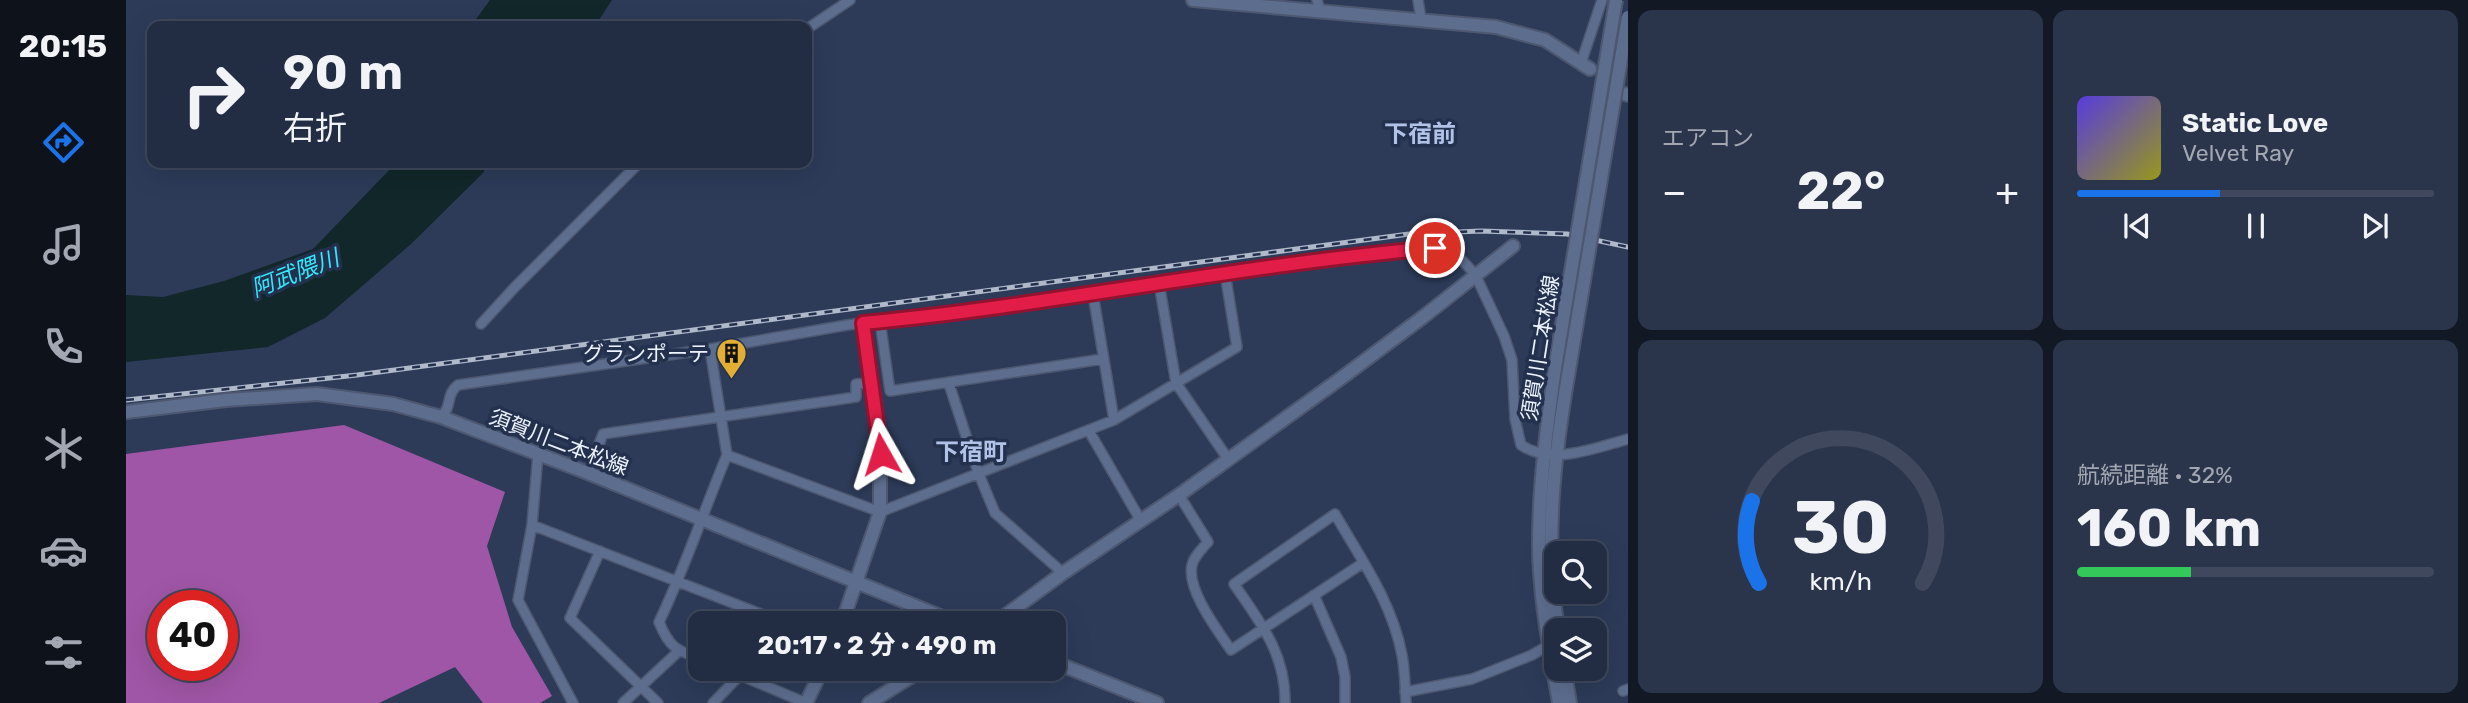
<!DOCTYPE html>
<html lang="ja">
<head>
<meta charset="utf-8">
<style>
  body { margin:0; font-family:Rubik,"Noto Sans JP",sans-serif; background:#2a344a; color:#f1f3f6; height:100vh; display:flex; flex-direction:column; font-size:26px; white-space:nowrap }
  * { box-sizing:border-box; margin:0 }
  p { font-size:23px; color:#a2a7b2 }
  .icon { flex:none; width:38px; height:38px; fill:none; stroke:currentColor; stroke-width:2; stroke-linecap:round; stroke-linejoin:round }
  .map { position:relative; flex:1; overflow:hidden }
  .drawer { display:flex; flex-direction:column; gap:10px; padding:10px; background:#131825; width:840px }
  .drawer>* { flex:none }
  .hud { position:absolute; left:21px; top:21px; width:665px; height:147px; border-radius:14px; box-shadow:0 7px 28px #0002,0 0 0 2px #3f485c; background:#222c43; color:#f1f3f6; overflow:hidden }
  .fabs { position:absolute; left:1418px; top:541px; display:grid; gap:14px }
  .fabs a { display:grid; place-items:center; width:63px; height:63px; border-radius:14px; background:#222c43; box-shadow:0 7px 28px #0002,0 0 0 2px #3f485c; font-size:35px }
  .speed { position:absolute; left:21px; top:590px; display:flex; gap:14px; font-size:35px; font-weight:700; text-align:center }
  .speed>* { display:grid; place-content:center; width:91px; height:91px; border-radius:50%; background:#222c43; box-shadow:0 7px 28px #0002,0 0 0 2px #3f485c; line-height:1 }
  .speed .limit { border:10px solid #d22; background:#fff; color:#111 }
  .pin { position:absolute; display:grid; place-items:center; width:60px; height:60px; color:#fff; margin:-30px; border:4px solid #fff; border-radius:50%; box-shadow:0 2px 7px #0007 }
  .me { position:absolute; width:77px; margin:-38px; rotate:354deg; stroke-linejoin:round; filter:drop-shadow(0 0 5px #0008) }
  .turn { display:flex; align-items:center; gap:24px; height:147px; padding:0 21px; font-size:32px }
  .turn .icon { width:91px; height:91px; stroke-width:2.5 }
  .turn b { display:block; font-size:49px; line-height:60px }
  .big { font-size:52px; font-weight:700; line-height:1.1 }
  .drawer .widget { flex:1; display:flex; flex-direction:column; justify-content:center; gap:10px; min-width:0; padding:0 24px; border-radius:14px; background:#2a344a }
  .drawer .dial { align-items:center; gap:0 }
  .dial svg { height:182px; overflow:visible; fill:none; stroke:#3f485c; stroke-width:7; stroke-linecap:round; text-anchor:middle }
  .dial text { fill:#f1f3f6; stroke:none }
  .song { display:flex; align-items:center; gap:21px }
  .cover { width:84px; height:84px; border-radius:10px; background:linear-gradient(135deg,hsl(250 70% 55%),hsl(60 70% 35%)) }
  .played { height:7px; border-radius:4px; background:linear-gradient(90deg,#1a73e8 40%,#3f485c 40%) }
  .keys { display:flex; justify-content:space-around; direction:ltr }
  .heat { display:flex; justify-content:space-between; align-items:center; font-size:38px; direction:ltr }
  .charge { height:10px; border-radius:5px; background:linear-gradient(90deg,#34c759 32%,#3f485c 0) }
  .drawer .tiles { flex:1; display:grid; gap:10px; grid-template-columns:repeat(2,1fr) }
  .trip { position:absolute; left:562px; top:611px; width:378px; height:70px; border-radius:14px; background:#222c43; box-shadow:0 7px 28px #0002,0 0 0 2px #3f485c; font-weight:700; line-height:70px; text-align:center }
  main { display:flex; flex:1; min-height:0 }
  .menu { display:flex; flex-direction:column; width:126px; justify-content:space-around; align-items:center; background:#0e121b; color:#a2a7b2 }
  .menu .icon { width:49px; height:49px }
  .menu .on { color:#1a73e8 }
  .menu b { font-size:32px; color:#f1f3f6 }
  .map>svg:first-child { display:block }
  .forest { fill:#a056a6; fill-rule:evenodd }
  .water { fill:#112729 }
  .lines { fill:none; stroke-linecap:round; stroke-linejoin:round }
  .street-casing { stroke:#4d5870; stroke-width:12 }
  .secondary-casing { stroke:#4d5870; stroke-width:16 }
  .street { stroke:#5d6d8e; stroke-width:9 }
  .secondary { stroke:#5d6d8e; stroke-width:12 }
  .rail-casing { stroke:#b0b9ca; stroke-width:5 }
  .rail { stroke:#23314e; stroke-width:2.5; stroke-dasharray:8; stroke-linecap:butt }
  .secondary-bridge-casing { stroke:#4d5870; stroke-width:16; stroke-linecap:butt }
  .secondary-bridge { stroke:#5d6d8e; stroke-width:12 }
  .route-casing { stroke:#92132f; stroke-width:18 }
  .route { stroke:#e11d48; stroke-width:12 }
  .labels { text-anchor:middle; dominant-baseline:central; stroke-width:7; stroke-linejoin:round; paint-order:stroke }
  .street-label { font-size:21px; fill:#edf3fe; stroke:#23314e }
  .poi-label { font-size:21px; fill:#edf3fe; stroke:#23314e; text-anchor:end }
  .water-label { font-size:23px; font-style:italic; fill:#32e9f9; stroke:#23314e }
  .quarter-label { font-size:24px; font-weight:bold; fill:#b0c2e7; stroke:#23314e }
</style>
</head>
<body>
<main>
<nav class="menu">
<b>20:15</b>
<svg class="icon on" aria-label="directions" viewBox="0 0 24 24"><path d="M12 3l9 9-9 9-9-9zM9 14v-3h6M13 9l2 2-2 2"/></svg>
<svg class="icon" aria-label="music" viewBox="0 0 24 24"><path d="M9 18V5l10-2v13"/><circle cx="6" cy="18" r="3"/><circle cx="16" cy="16" r="3"/></svg>
<svg class="icon" aria-label="phone" viewBox="0 0 24 24"><path d="M5 4h4l2 5-3 2q2 4 5 5l2-3 5 2v4C11 20 4 13 5 4z"/></svg>
<svg class="icon" aria-label="climate" viewBox="0 0 24 24"><path d="M12 3v18M4 7l16 10M4 17L20 7"/></svg>
<svg class="icon" aria-label="car" viewBox="0 0 24 24"><path d="M5 17H2v-5l4-1 3-4h7l3 4 3 1v5h-3M9 17h6M6 11h13"/><circle cx="7" cy="17" r="2"/><circle cx="17" cy="17" r="2"/></svg>
<svg class="icon" aria-label="filters" viewBox="0 0 24 24"><path d="M4 7h16M4 17h16"/><circle cx="9" cy="7" r="2"/><circle cx="15" cy="17" r="2"/></svg>
</nav>
<div class="map">
<svg width="1502" height="703" viewBox="0 0 1502 703">
  <rect width="100%" height="100%" fill="#2d3b59"/>
  <path class="forest" d="M218,425L379,492L361,546L386,627L426,696L414,703H357L329,667L253,703H0V454ZM37,606H96V665H37Z"/>
  <path class="water" d="M364,0H486L469,26H345Z
    M270,163H363L357,173L285,244L199,318L142,347L0,362V295L37,297L98,281L187,249Z"/>
  <g class="lines">
    <defs>
      <path id="street" d="M1191,0L1194,11
        M1292,0L1295,19
        M681,29L724,0
        M1455,63L1476,0
        M1033,283L1050,383L1102,459
        M967,294L988,420
        M754,321L764,391L977,359
        M355,324L389,287L513,163
        M584,349L601,455L754,512L988,420L1111,347L1099,273
        M823,384L852,472L869,513L937,573
        M315,417C327,406 319,395 332,385L584,349L721,325L967,294L1179,261L1309,248L1322,250L1332,256L1349,274L1378,336L1386,360L1389,419L1395,445C1426,466 1469,448 1502,439
        M963,431L1015,521
        M412,454L406,525L392,600L447,703
        M462,473L477,434L730,397V384L747,383
        M1053,495L1082,542C1076,549 1068,556 1066,565C1060,589 1092,631 1105,650L1237,563
        M406,525L640,616L637,623
        M474,551L444,618L532,703
        M1188,595L1215,657L1219,677V703
        M574,659C550,650 543,647 533,622C559,568 578,510 601,455
        M597,668L680,703
        M1497,691L1502,689
        M1279,692L1346,679L1406,655L1423,645
        M497,703L553,651
        M587,703L614,675L617,668
        M1159,703C1160,654 1134,622 1108,584L1209,514C1235,559 1266,602 1276,655C1279,670 1279,687 1280,703"/>
      <path id="secondary" d="M1067,0L1370,27L1419,40L1464,69
        M1499,94L1502,95
        M1429,368C1421,426 1413,484 1413,544C1413,597 1424,650 1433,703
        M0,412L100,400L191,394L267,404L315,417L462,473L831,623
        M716,623L754,512V439L737,323
        M869,623L937,573L1053,495L1214,379L1297,317L1387,246
        M1432,630C1418,541 1428,457 1443,370
        M928,662L1031,703
        M1438,668L1444,703
        M680,703L697,668
        M743,703L799,668"/>
    </defs>
    <use href="#street" class="street-casing"/>
    <use href="#secondary" class="secondary-casing"/>
    <use href="#street" class="street"/>
    <use href="#secondary" class="secondary"/>
    <defs>
      <path id="rail" d="M0,400L231,375L1283,234L1355,231L1441,234L1502,247"/>
    </defs>
    <use href="#rail" class="rail-casing"/>
    <use href="#rail" class="rail"/>
    <defs>
      <path id="secondary-bridge" d="M1429,368L1490,0
        M1443,370L1502,17"/>
    </defs>
    <use href="#secondary-bridge" class="secondary-bridge-casing"/>
    <use href="#secondary-bridge" class="secondary-bridge"/>
  </g>
  <g class="lines">
    <defs>
      <path id="route" d="M755,454L737,323C929,305 1117,264 1309,248"/>
    </defs>
    <use href="#route" class="route-casing"/>
    <use href="#route" class="route"/>
  </g>
  <defs>
    <symbol id="building-pin" viewBox="-11 -11 22 30"><path d="M0 17L-7.5 6A9.5 9.5 0 1 1 7.5 6Z" fill="#e2af34" stroke="#23314e"/><path d="M-4-6H4V6H1V3H-1V6H-4ZM-2.5-4.3h1.7v1.8h-1.7ZM.8-4.3h1.7v1.8H.8ZM-2.5-1h1.7V.8h-1.7ZM.8-1h1.7V.8H.8Z" fill="#111"/></symbol>
  </defs>
  <g fill-rule="evenodd">
    <use href="#building-pin" x="588" y="336" width="35" height="47"/>
  </g>
  <g class="labels">
    <g class="street-label">
      <text transform="translate(1414 348) rotate(-81)">須賀川二本松線</text>
      <text transform="translate(433 442) rotate(21)">須賀川二本松線</text>
    </g>
    <g class="poi-label">
      <text x="583" y="353">グランポーテ</text>
    </g>
    <g class="water-label">
      <text transform="translate(169 273) rotate(-21)">阿武隈川</text>
    </g>
    <g class="quarter-label">
      <text x="1294" y="134">下宿前</text>
      <text x="845" y="452">下宿町</text>
    </g>
  </g>
</svg>
<div class="fabs">
<a><svg class="icon" aria-label="search" viewBox="0 0 24 24"><circle cx="10" cy="10" r="6"/><path d="M15 15l6 6"/></svg></a>
<a><svg class="icon" aria-label="layers" viewBox="0 0 24 24"><path d="M12 4l9 5-9 5-9-5zM3 14l9 5 9-5"/></svg></a>
</div>
<div class="speed"><div class="limit">40</div></div>
<div class="pin" style="left:1309px;top:248px;background:#d93025"><svg class="icon" aria-label="arrive" viewBox="0 0 24 24"><path d="M6 21V4h12l-3 4 3 4H6"/></svg></div>
<svg class="me" style="left:755px;top:454px" viewBox="-20 -20 40 40"><path d="M0-17L14 15 0 8-14 15z" fill="#e11d48" stroke="#fff" stroke-width="4"/></svg>
<div class="trip">20:17 · 2 分 · 490 m</div>
<div class="hud">
<div class="turn"><svg class="icon" aria-label="right" viewBox="0 0 24 24"><path d="M7 20v-9h11M14 6l5 5-5 5"/></svg><div><b>90 m</b>右折</div></div>
</div>
</div>
<section class="drawer">
<div class="tiles">
<div class="widget"><p>エアコン</p>
<div class="heat"><a>−</a><b class="big">22°</b><a>+</a></div>
</div>
<div class="widget">
<div class="song"><i class="cover"></i><div><b>Static Love</b><p>Velvet Ray</p></div></div>
<div class="played"></div>
<div class="keys"><svg class="icon" aria-label="previous" viewBox="0 0 24 24"><path d="M18 5L8 12l10 7zM5 5v14"/></svg><svg class="icon" aria-label="pause" viewBox="0 0 24 24"><path d="M8 5v14M16 5v14"/></svg><svg class="icon" aria-label="next" viewBox="0 0 24 24"><path d="M6 5l10 7-10 7zM19 5v14"/></svg></div>
</div>
<div class="widget dial"><svg viewBox="0 0 100 80">
<path d="M14 69A42 42 0 1 1 86 69"/>
<path d="M14 69A42 42 0 0 1 11 33" stroke="#1a73e8"/>
<text x="50" y="56" font-size="32" font-weight="700">30</text>
<text x="50" y="72" font-size="11">km/h</text>
</svg></div>
<div class="widget"><p>航続距離 · 32%</p><b class="big">160 km</b><div class="charge"></div></div>
</div>
</section>
</main>
</body>
</html>
